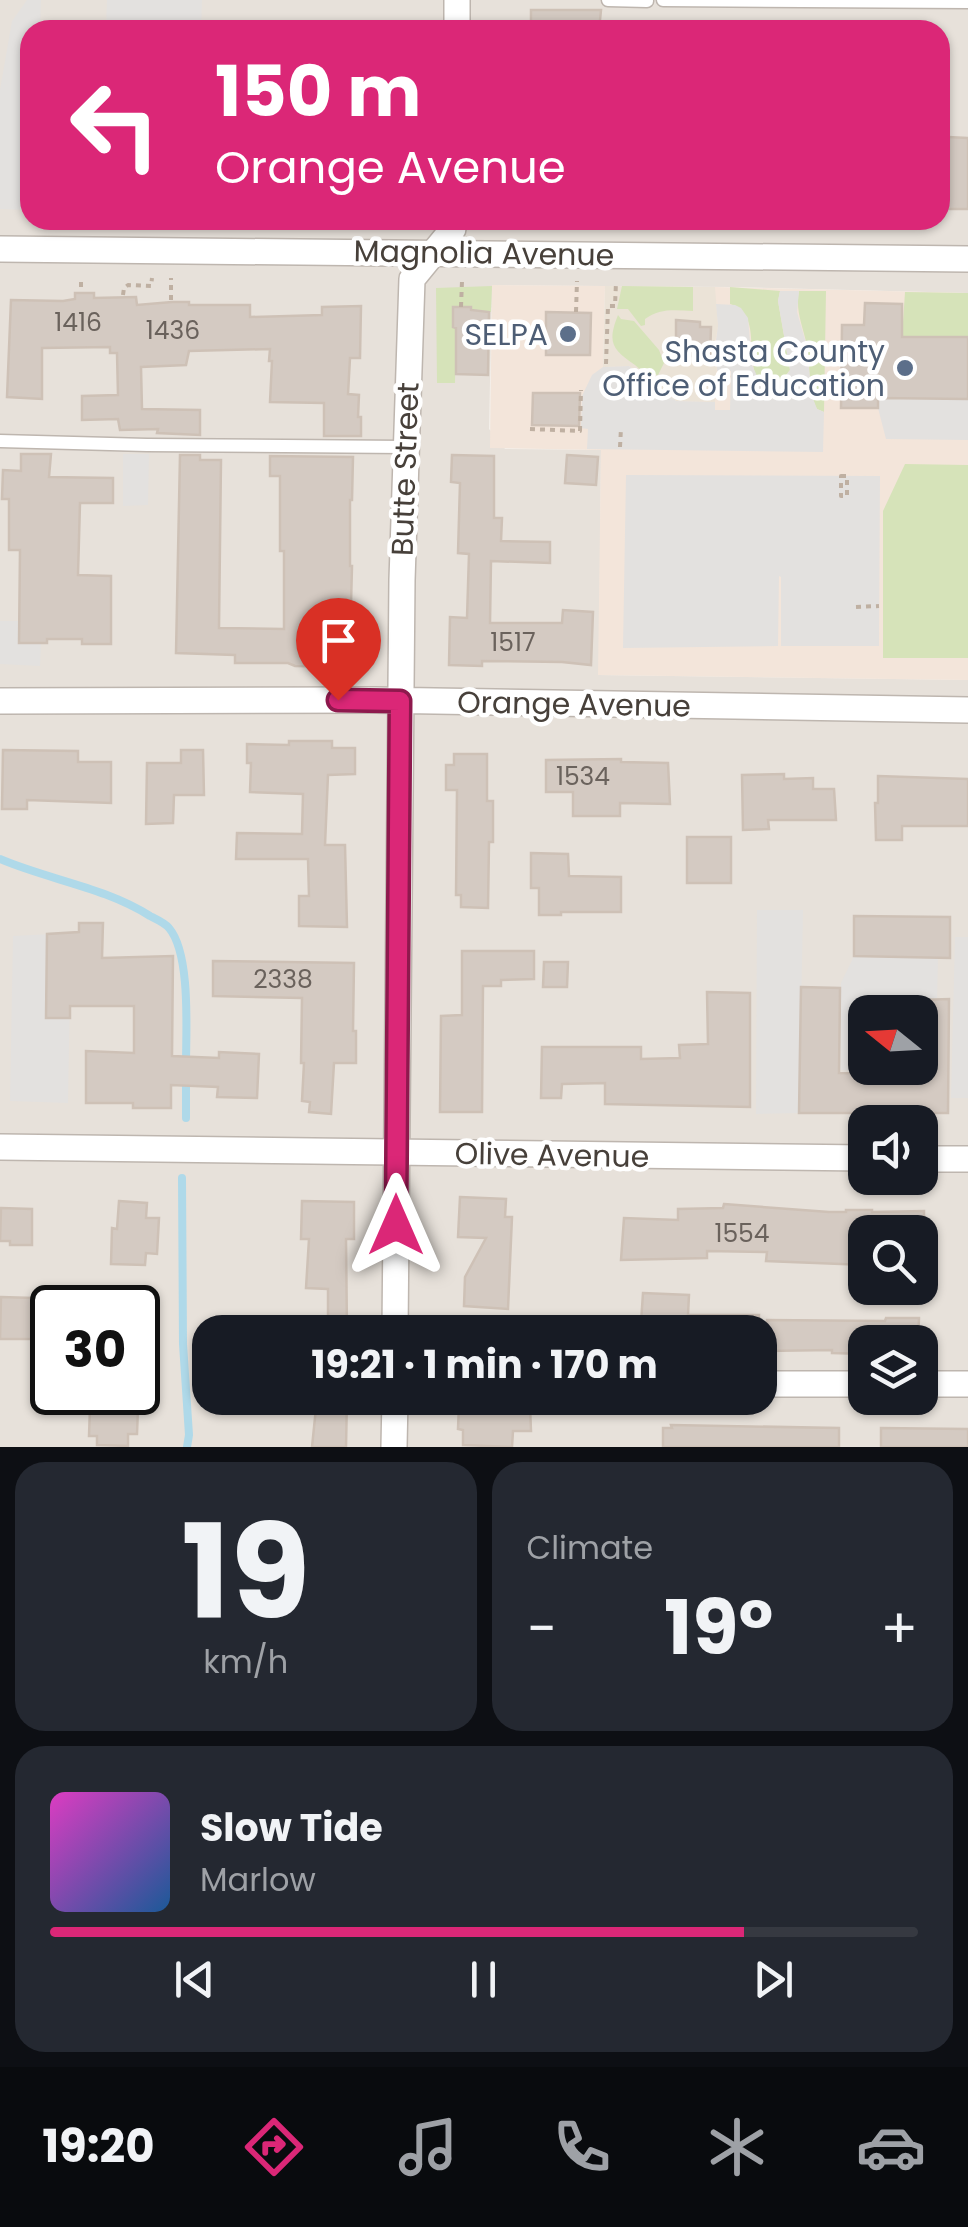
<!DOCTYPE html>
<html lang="en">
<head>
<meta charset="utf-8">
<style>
  body { margin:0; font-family:Poppins,sans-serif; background:#242831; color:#f1f3f6; height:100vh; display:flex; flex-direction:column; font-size:38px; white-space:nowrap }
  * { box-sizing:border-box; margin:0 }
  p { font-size:32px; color:#9ea1a6 }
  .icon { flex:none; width:55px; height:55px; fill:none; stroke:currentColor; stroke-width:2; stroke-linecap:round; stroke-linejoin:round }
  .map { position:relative; height:1447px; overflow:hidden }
  .panel { display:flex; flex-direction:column; gap:15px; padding:15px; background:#0d0f14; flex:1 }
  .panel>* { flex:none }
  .hud { position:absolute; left:20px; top:20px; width:930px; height:210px; border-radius:30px; box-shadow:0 2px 8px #0004; background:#db2777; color:#fff; overflow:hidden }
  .needle { width:65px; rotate:288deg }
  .buttons { position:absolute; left:848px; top:995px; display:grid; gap:20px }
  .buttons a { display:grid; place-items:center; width:90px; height:90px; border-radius:20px; background:#171b24; box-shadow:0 2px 8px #0004; font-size:50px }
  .speed { position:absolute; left:30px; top:1285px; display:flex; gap:20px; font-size:50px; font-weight:700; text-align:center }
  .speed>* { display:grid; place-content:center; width:130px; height:130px; border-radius:50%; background:#171b24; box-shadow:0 2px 8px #0004; line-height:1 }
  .speed .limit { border:5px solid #111; border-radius:15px; background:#fff; color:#111 }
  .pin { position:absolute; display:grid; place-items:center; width:85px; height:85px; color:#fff; margin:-102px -42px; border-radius:50% 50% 50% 0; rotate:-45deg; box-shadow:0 0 10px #0007 }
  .pin .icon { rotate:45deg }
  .me { position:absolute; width:110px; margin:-55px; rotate:0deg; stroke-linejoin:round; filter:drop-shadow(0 0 8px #0008) }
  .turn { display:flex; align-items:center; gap:35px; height:210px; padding:0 30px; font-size:45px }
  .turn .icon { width:130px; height:130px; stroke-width:2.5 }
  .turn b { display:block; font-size:70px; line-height:85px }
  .big { font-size:75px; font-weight:700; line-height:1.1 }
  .panel .tile { flex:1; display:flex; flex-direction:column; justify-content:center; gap:15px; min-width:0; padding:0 35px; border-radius:30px; background:#242831 }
  .panel .dial { align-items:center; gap:0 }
  .dial b { font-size:130px; line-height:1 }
  .song { display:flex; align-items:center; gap:30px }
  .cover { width:120px; height:120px; border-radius:15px; background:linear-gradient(135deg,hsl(310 70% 55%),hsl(210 70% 35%)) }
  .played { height:10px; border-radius:5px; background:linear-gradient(90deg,#db2777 80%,#363941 80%) }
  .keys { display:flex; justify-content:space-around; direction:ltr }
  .heat { display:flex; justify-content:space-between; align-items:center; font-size:55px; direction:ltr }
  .panel .tiles { flex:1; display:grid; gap:15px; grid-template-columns:1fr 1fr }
  .tile:last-child { grid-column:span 2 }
  .trip { position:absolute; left:192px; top:1315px; width:585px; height:100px; border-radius:30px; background:#171b24; box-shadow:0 2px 8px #0004; font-weight:700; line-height:100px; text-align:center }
  .menu { display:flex; height:160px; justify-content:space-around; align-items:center; background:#090b0e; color:#9ea1a6 }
  .menu .icon { width:70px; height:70px }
  .menu .selected { color:#db2777 }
  .menu b { font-size:45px; color:#f1f3f6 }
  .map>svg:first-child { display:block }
  .residential { fill:#e7e1da; fill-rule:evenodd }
  .commercial { fill:#f3e5da }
  .education { fill:#ebe3d7 }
  .green { fill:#d6e3b9 }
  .parking { fill:#e3e1df }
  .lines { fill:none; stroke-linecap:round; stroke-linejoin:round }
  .stream { stroke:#afd9e9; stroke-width:8 }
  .building { fill:#d4cac2; stroke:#cec1b6; stroke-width:2.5 }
  .service-casing { stroke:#beb6af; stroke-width:15 }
  .minor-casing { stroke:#beb6af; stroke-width:28 }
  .path { stroke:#bfb0a2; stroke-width:4; stroke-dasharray:5 5; stroke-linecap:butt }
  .service { stroke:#fff; stroke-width:12 }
  .minor { stroke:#fff; stroke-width:25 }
  .route-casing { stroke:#8e194d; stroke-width:25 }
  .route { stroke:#db2777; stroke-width:18 }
  .service-dot { fill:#5c6f8a; stroke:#fff; stroke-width:4 }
  .labels { text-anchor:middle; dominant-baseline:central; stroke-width:9; stroke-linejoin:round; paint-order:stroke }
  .number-label { font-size:25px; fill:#6a625c }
  .street-label { font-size:30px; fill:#47403a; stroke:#fff }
  .service-label { font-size:30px; fill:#4e5e75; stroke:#fff; text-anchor:end }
</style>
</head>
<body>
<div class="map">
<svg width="968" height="1447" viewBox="0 0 968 1447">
  <rect width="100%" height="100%" fill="#f4f0eb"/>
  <path class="residential" d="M0,0H968V293L730,287L492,285L489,429L505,449L601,450L599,675L968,680V1447H0ZM30,30H940V220H30ZM865,1012H920V1068H865ZM865,1122H920V1178H865ZM865,1232H920V1288H865ZM52,1308H138V1392H52ZM210,1332H760V1398H210ZM865,1342H920V1398H865Z"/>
  <path class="commercial" d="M492,285L605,286L603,366H629L676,401H715V287L968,293V680L598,675L601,450L490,448Z"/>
  <path class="education" d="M605,286L715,287L718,326L715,342L717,362L715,402L676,401L629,366L603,367Z"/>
  <path class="green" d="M492,286L491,312L471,310L470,307L453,308V327L456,328L455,383H437L436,288Z
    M622,286L693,287V311C675,310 659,308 645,319V325L641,326L628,309H617Z
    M730,287L780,291L778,301L790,370L782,380L769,382L756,375C746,350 761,315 730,304Z
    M799,291H826L824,412L817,409C807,389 811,367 807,346C803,326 795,311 799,291Z
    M905,292L968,293V337H902Z
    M618,315L621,319L634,321L659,350L664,363L658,375C647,374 643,372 635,365C612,349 607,343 618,315Z
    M905,464L968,465V658H883V511Z"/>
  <path class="parking" d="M27,0H41L40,30H30V210L0,209V90L12,21Z
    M107,0H202L201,30H106Z
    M780,291H799L797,312L806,343L812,396L817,409L824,412L823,452L587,449L588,429L581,428L582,396L592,375L603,367L629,366L676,401L715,402V410H730L731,371H717V362H713L718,326L716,304L735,305L741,308L748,318L752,365L758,378L772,383L785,377L790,370L778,301Z
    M878,398L968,399V440L886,439L878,408Z
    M123,454H149L148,505L123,506Z
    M626,475L880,476L879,646H781V577L779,576L778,646L623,648Z
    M0,621H20L41,643L40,666L0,664Z
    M757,910H803L799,1113L756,1114Z
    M71,933L68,1103L10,1101L13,936Z
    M955,937H968V1098H951Z
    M854,956L938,958L937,1000H915V1012H865V1068H914V1072L839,1070L841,983Z"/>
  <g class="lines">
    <path class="stream" d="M0,859C49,880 104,887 150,916C156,919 165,923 169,928C191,954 186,1031 186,1064
      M186,1078V1118
      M182,1178L183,1344L189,1435L187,1447"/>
  </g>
  <path class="building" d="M531,10H601L599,30H531Z
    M948,137L968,138V209H947Z
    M75,293H94V298L136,297L137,305L172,302H189V305H250V317L322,315V307L361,306L360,358H350L348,394L359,395L358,417H361V436H324V403L270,402L272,361H269L270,349L189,351L186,365L141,367L142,409L200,410V435L157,433L158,429L120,430L118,419L82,420V396L118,395L117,353H110V347L42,348V399L7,397L11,300L63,301L75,299Z
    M865,303L902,304V337H968V399L878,398V408H841L842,325H864Z
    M453,307H471V310L489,312L488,375L456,374V328L453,327Z
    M546,312L591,313L590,355H546Z
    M676,320L700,322V327H711L710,356H676Z
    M533,393H580L579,426L532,425Z
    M21,454H51L49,477L113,478V503H80L78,575L111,576V644H82V639H47V643H19L20,550H9V499H2L3,470L21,471Z
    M180,455H200V460H221L219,628L284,629V551H280V476H270V456L353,457L352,500H350V566H352L350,643H355V664H349V667L295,666L288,663H235V655L176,653Z
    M452,455L494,456V518H502L501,541L550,542V563L491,561L490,623H562L563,610L593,612L591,665L562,662L482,661V666L449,665L450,617L467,618L469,554L458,553L460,483L451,482Z
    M567,455L598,457L596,485L565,483Z
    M289,741H332V748H355V774L328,775L325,845H345L347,927L299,926V896H309L308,859H236L237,833L302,834L303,794L250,792L251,763H247V744L289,745Z
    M3,750L78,751V762H111V803L27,800V809H2Z
    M181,750H203L204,795H174L173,823L146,824L147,763H181Z
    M454,754H487V801H493V842H489L488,908L461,907V895H456L457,790H446V765H454Z
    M621,759V762L668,763L670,804L620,803V816H573V792H546V760Z
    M784,774V779L813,778V789H834L836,820H768L769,829L743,830L742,775Z
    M878,776L968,779V826H902V840H876L875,803H878Z
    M687,837H731V883H687Z
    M531,853L568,854L569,876L621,877V912H561V915H539V888H531Z
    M854,916L950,917V958L854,956Z
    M79,923H103L102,958L173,956L172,1056L219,1058V1052L259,1054L257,1098L217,1097L218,1087L171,1085V1108H133V1103H86V1051L134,1053V1006H70V1018H46L47,934L79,932Z
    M462,951H534V979L501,980V986H483L482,1112H440L441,1016L462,1015Z
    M213,961L354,963L353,1031H356V1063H334L331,1114L309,1112L310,1102L302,1101L304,1063H301L302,998L213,996Z
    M544,962H568L567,987H543Z
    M801,987L840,988L839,1073L914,1074V1068H920V1000L949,999L948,1113H799Z
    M707,992L750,993V1107L605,1104V1083L562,1084L561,1098H541L542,1047H641V1059L680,1058L679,1045L708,1044Z
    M460,1197L506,1199L505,1217H512L508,1309L464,1306L465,1277L486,1238L458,1237Z
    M119,1201L147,1203L146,1218H159L157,1254L146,1253L145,1265L111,1264L112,1228L117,1229Z
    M302,1201L354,1202V1239H346L347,1332H328V1289L306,1288L309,1239H301Z
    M724,1204L829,1212H846V1210H872V1212L924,1211V1232H865V1265L766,1261L767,1252L707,1251V1258L621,1260L624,1218L678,1220V1209L723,1208Z
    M1,1208L32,1209V1245H10V1241H0Z
    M643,1293L689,1295L688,1315H759L758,1332H674V1325L641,1323Z
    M1,1297L33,1298V1339H0Z
    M886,1318H919L918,1342H865V1354L832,1353V1350L766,1351L767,1320L885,1321Z
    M317,1398H347L346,1447H312Z
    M459,1405L530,1406L531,1431H513L512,1447L463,1445V1430L458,1429Z
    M90,1407L138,1408L137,1434H128V1446L97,1445V1436H89Z
    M671,1425L839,1428V1447H663V1428H672Z
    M881,1428L968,1429V1447H881Z"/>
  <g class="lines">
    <defs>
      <path id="service" d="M608,0L647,1
        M663,0L968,2
        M0,441L147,445L405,447"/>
      <path id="minor" d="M457,30V0
        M0,249L968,259
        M0,701L375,700L968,710
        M0,1147L865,1158
        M920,1159H968
        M395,1332L402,580L412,279L453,229V220
        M760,1384H865
        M920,1384H968
        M394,1447L395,1398"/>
    </defs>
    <use href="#service" class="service-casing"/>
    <use href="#minor" class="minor-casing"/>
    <path class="path" d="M293,223V220
      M81,287V277
      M123,295L124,288L128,285L151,286L152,278
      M171,300V278
      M461,307L462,281
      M576,312L577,281
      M606,364L608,306H615L616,282
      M530,429L580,431L581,390
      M620,447L621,428
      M841,476H847V496H841Z
      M856,607L879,606
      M356,654H373"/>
    <use href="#service" class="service"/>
    <use href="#minor" class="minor"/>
  </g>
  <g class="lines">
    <defs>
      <path id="route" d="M338,700L400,701L396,1225"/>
    </defs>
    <use href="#route" class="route-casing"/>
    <use href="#route" class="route"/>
  </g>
  <g class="service-dot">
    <circle cx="568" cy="334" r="10"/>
    <circle cx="905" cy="368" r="10"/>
  </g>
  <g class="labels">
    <g class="number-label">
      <text x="78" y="322">1416</text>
      <text x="173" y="330">1436</text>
      <text x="513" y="642">1517</text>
      <text x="583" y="776">1534</text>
      <text x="283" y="979">2338</text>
      <text x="742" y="1233">1554</text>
    </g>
    <g class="street-label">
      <text transform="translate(484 253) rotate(1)">Magnolia Avenue</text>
      <text transform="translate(405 469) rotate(-88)">Butte Street</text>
      <text transform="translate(574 704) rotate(1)">Orange Avenue</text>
      <text transform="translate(552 1155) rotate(1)">Olive Avenue</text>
    </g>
    <g class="service-label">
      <text x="548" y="334">SELPA</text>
      <text x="885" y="351">Shasta County<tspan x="885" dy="34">Office of Education</tspan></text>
    </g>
  </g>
</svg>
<div class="buttons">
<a><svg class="needle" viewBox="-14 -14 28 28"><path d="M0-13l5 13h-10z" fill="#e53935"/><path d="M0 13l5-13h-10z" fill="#9ea1a6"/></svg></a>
<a><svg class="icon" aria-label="sound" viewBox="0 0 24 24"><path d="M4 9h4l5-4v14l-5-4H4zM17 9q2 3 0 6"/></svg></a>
<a><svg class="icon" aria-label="search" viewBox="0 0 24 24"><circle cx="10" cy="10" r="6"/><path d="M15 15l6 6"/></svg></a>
<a><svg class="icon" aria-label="layers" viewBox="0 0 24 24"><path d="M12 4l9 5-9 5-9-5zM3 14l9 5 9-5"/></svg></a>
</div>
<div class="speed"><div class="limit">30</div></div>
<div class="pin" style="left:338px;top:700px;background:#d93025"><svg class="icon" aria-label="arrive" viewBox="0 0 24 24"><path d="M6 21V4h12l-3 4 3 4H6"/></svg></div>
<svg class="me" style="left:396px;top:1225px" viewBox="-20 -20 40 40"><path d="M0-17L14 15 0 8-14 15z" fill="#db2777" stroke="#fff" stroke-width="4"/></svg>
<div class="trip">19:21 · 1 min · 170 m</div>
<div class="hud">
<div class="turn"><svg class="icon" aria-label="left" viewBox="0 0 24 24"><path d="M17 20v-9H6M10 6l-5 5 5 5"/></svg><div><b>150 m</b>Orange Avenue</div></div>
</div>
</div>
<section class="panel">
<div class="tiles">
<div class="tile dial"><b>19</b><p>km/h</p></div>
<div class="tile"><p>Climate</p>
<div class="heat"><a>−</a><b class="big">19°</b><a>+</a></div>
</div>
<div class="tile">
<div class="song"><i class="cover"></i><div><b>Slow Tide</b><p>Marlow</p></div></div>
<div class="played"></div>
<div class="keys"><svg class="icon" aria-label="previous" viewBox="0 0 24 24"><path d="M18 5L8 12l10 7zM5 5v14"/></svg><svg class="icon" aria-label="pause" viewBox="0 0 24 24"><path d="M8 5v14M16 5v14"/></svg><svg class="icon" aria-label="next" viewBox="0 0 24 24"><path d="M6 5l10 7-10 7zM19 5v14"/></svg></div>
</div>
</div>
</section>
<nav class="menu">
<b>19:20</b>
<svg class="icon selected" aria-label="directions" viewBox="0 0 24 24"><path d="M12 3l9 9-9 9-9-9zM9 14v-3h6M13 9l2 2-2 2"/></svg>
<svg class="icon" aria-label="music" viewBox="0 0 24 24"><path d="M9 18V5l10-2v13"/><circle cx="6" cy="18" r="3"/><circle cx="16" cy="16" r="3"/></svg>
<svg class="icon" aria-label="phone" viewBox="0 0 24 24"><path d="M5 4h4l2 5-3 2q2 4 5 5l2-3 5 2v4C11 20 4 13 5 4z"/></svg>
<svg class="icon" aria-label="climate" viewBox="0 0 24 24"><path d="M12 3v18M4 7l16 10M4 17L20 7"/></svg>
<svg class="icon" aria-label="car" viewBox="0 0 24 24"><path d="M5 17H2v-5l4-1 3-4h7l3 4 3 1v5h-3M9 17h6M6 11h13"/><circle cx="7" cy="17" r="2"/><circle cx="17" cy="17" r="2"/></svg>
</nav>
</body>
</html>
